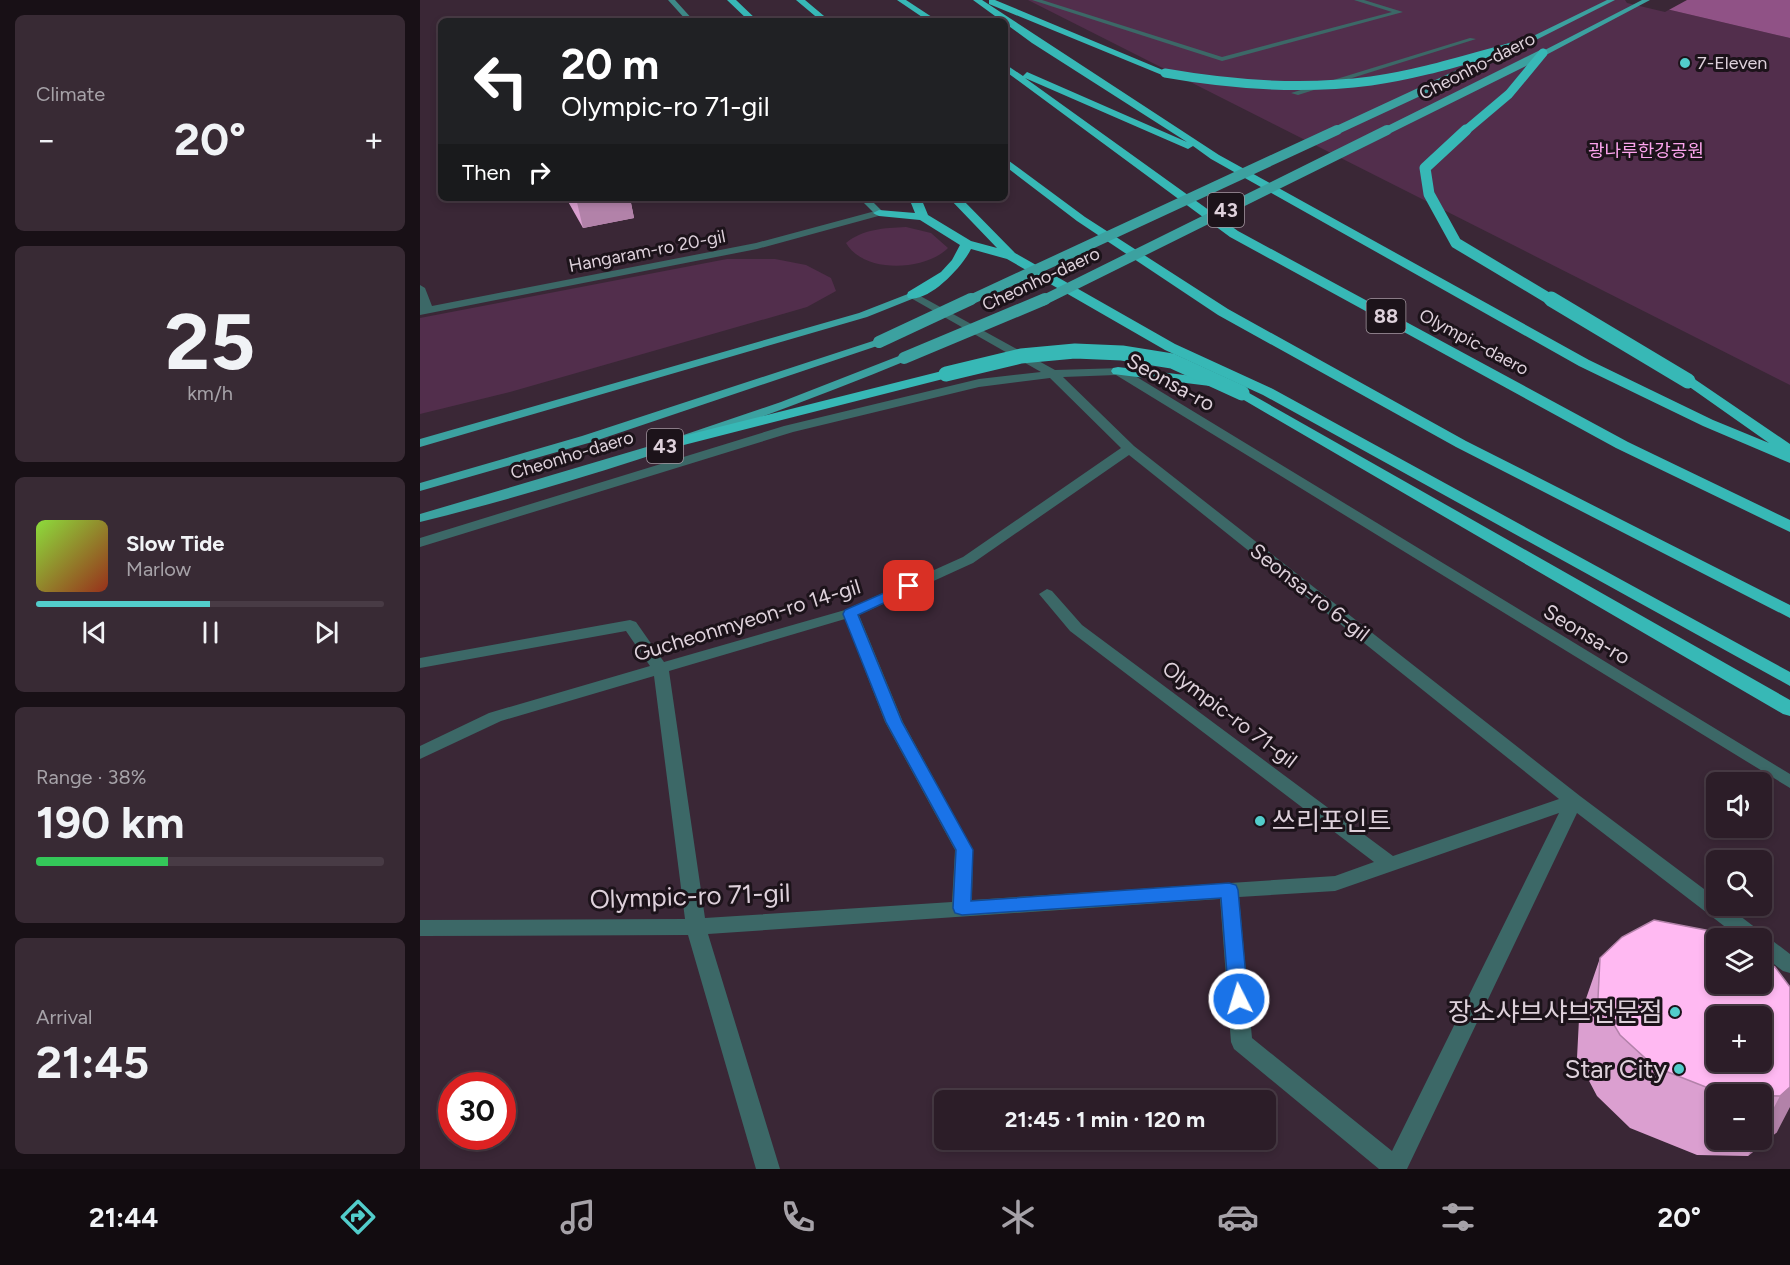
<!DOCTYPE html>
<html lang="en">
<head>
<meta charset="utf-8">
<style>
  body { margin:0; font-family:Figtree,"Noto Sans KR",sans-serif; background:#382a34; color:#f1f3f6; height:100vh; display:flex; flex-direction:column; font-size:22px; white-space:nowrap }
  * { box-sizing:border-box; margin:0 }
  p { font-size:20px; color:#a6a2a8 }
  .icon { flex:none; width:33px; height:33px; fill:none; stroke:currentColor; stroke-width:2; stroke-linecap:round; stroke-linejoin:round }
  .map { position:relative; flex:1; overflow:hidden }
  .drawer { display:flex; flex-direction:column; gap:15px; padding:15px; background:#181016; width:420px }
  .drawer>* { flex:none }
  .top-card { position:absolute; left:18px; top:18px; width:570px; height:183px; border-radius:9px; box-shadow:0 3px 9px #0003,0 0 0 2px #483b45; background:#202124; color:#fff; overflow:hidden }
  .controls { position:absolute; left:1286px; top:772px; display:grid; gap:12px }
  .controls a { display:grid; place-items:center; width:66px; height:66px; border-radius:9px; background:#2c1d28; box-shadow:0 3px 9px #0003,0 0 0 2px #483b45; font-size:30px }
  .speed { position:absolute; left:18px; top:1072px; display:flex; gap:12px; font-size:30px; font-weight:700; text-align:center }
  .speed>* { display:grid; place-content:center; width:78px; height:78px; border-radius:50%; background:#2c1d28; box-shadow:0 3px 9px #0003,0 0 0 2px #483b45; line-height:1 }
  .speed .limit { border:9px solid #d22; background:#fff; color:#111 }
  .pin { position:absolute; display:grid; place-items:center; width:51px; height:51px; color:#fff; margin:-26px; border-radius:12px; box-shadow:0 3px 9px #0006 }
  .me { position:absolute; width:66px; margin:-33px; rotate:355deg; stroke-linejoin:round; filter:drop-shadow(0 0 4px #0008) }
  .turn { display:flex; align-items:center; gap:21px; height:126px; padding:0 24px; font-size:27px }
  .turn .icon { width:78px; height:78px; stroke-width:2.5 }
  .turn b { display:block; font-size:42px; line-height:51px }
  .then { display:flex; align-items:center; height:57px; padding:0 24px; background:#0003; gap:12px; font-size:22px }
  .big { font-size:45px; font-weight:700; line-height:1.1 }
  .drawer .widget { flex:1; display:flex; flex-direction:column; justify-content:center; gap:9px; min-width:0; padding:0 21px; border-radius:9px; background:#382a34 }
  .drawer .dial { align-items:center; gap:0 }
  .dial b { font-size:78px; line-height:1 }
  .song { display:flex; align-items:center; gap:18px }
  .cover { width:72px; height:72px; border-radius:9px; background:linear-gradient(135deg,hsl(90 70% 55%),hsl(10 70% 35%)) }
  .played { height:6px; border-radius:3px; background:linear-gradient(90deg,#52cdcb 50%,#483b45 50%) }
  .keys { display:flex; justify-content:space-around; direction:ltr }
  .heat { display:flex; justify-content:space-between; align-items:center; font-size:33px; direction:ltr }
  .charge { height:9px; border-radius:4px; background:linear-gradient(90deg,#34c759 38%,#483b45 0) }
  .trip { position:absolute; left:514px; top:1090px; width:342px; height:60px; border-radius:9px; background:#2c1d28; box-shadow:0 3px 9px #0003,0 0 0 2px #483b45; font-weight:700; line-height:60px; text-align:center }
  .dock { display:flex; height:96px; justify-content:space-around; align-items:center; background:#120c10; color:#a6a2a8 }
  .dock .icon { width:42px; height:42px }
  .dock .active { color:#52cdcb }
  .dock b { font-size:27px; color:#f1f3f6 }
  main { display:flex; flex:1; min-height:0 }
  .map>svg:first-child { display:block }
  .green { fill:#522e4c }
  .water { fill:#905286 }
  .pier { fill:#3a2736 }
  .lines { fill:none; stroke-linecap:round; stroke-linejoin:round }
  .street { fill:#3c6867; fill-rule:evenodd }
  .secondary { fill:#3e8988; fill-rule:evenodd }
  .primary { fill:#3ca1a0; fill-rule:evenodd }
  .highway { fill:#37b8b6; fill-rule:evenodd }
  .primary-bridge-far2 { stroke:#3ca1a0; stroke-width:8 }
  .primary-bridge-far1 { stroke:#3ca1a0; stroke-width:10 }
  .primary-bridge { stroke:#3ca1a0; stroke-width:12 }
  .highway-bridge-far2 { stroke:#37b8b6; stroke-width:9 }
  .highway-bridge-far1 { stroke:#37b8b6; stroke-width:11 }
  .highway-bridge { stroke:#37b8b6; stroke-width:15 }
  .wall { fill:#db9fd0; fill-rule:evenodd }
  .shaded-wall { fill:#b282a9 }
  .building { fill:#ffb9f2; stroke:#b282a9; stroke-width:1.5; fill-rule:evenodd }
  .route { fill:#1a73e8; stroke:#114b97; stroke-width:1.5 }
  .poi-dot { fill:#52cdcb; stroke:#1c131a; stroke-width:2 }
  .labels { text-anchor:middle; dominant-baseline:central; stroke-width:6; stroke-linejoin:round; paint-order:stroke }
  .far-poi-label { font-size:18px; fill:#ded1db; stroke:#1c131a; text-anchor:start }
  .far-street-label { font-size:18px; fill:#ded1db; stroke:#1c131a }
  .far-park-label { font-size:18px; fill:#fca4ed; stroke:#1c131a }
  .shield { fill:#1c131a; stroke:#a498a1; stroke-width:1.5 }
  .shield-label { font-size:20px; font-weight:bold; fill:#ded1db }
  .street-label { font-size:21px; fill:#ded1db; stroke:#1c131a }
  .near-poi-label { font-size:26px; fill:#ded1db; stroke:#1c131a; text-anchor:end }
  .near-street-label { font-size:26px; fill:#ded1db; stroke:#1c131a }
</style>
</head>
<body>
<main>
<section class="drawer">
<div class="widget"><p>Climate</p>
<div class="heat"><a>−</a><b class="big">20°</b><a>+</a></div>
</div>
<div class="widget dial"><b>25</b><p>km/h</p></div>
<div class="widget">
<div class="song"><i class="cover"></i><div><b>Slow Tide</b><p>Marlow</p></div></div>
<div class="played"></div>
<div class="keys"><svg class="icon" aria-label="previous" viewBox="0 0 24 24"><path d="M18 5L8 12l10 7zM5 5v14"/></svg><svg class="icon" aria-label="pause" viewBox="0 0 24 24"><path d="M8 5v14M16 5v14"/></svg><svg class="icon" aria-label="next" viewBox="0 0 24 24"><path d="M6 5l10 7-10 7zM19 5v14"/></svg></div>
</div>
<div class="widget"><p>Range · 38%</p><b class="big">190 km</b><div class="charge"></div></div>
<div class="widget"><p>Arrival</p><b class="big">21:45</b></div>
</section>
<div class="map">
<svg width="1370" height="1169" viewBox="0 0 1370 1169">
  <rect width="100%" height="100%" fill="#3a2736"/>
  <path class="green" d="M608,0H1208L1370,38V385Z
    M486,227L511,233L528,248C505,271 444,274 426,243C443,229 464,228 486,227Z
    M307,259H355L386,265L411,278L416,291L387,307L90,392L0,414V318Z"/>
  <path class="water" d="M1208,0H1370V38Z"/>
  <path class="pier" d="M1205,0H1267L1245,12L1207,3Z"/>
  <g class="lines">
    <path class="street" d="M612,0H622L802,57L972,12L934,0H944L983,12L802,61Z
      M1050,38L1056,39L878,95L871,93Z
      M459,210L464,213L462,215L337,249L0,315V285L5,288L12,306L336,243Z
      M493,292L635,370L702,368L1370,774V788L696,375L643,377L714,446L1160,796L1296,898V906H1307L1370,954V973L1363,971L1341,954V939H1321L1157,813L987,1169H959L814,1049L811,1042L800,899L288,934L360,1169H336L268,935L0,936V920L265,919L234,676L81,721L0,759V746L69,713L230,666L206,631L0,668V658L210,620L216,622L244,662L425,610L543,557L701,448L630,378L559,387L373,432L0,547V538L364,426L559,379L621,372L489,297L488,295ZM709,455L1139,799L973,856L662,625L632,591L627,589L619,594L650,631L954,862L915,876L552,900L553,850L483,722L439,615L553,563ZM425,619L465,722L535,850L532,902L285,918L249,671ZM1139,813L972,1151L832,1038L819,897L915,891Z"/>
    <path class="secondary" d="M248,0H255L274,21H267Z
      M439,198H449L464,213L456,215Z"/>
    <path class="primary" d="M1187,0H1195L1102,47L1095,45Z
      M1222,0H1230L1126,55L1119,53Z
      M493,292L498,295L497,297L447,317L0,447V439L439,313Z
      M459,339L465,342L463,344L172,442L0,491V483L162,436Z
      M484,354L490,358L488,360C330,425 165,481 0,522V514L240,443L361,402Z"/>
    <path class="highway" d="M307,0H316L338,21H329Z
      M376,0H385L410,21H401Z
      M477,0H486L518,21H508Z
      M553,0H562L799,155L1169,360L1293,420L1349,443L1261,381L1268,377L1273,378L1370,444V463L1283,426L1159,366L791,159L773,146L768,149L605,78L818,231L1208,442L1370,520V532L1196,448L810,237L585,71V64L603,76L607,72L767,142L612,43Z
      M569,0H575L750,73L742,75L569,4Z
      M585,158L665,217L808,309L1046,441L1370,605V618L1036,447L798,315L657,221L585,166Z
      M489,198H501L508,215L551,241L577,248L529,198H541L595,253L755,344L853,389L1370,672V686L843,395L745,350L587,259L551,249C543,266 509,303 488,298L487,295L488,292L521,272L532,260L540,245L500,220L459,216L453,213L459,210L495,213Z
      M698,367L798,379L805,383L798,387L693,374L691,371L693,368Z
      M526,370L533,374L531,377L256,447L248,442L251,439Z
      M822,389L1370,700V716L1363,714L817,396L815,393L817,390Z"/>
    <path class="primary-bridge-far2" d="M913,132L1094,48
      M964,132L1123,53"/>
    <path class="primary-bridge-far1" d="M548,301L917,130
      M622,301L967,130"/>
    <path class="primary-bridge" d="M459,342L551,299
      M484,358L625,299"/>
    <path class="highway-bridge-far2" d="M745,73C813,85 882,90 951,81C1002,74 1050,58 1099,45
      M1044,132L1089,94L1123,53"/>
    <path class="highway-bridge-far1" d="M1046,130L1005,168L1009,194L1036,243L1133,301"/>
    <path class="highway-bridge" d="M1131,299L1268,381
      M526,374L601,356L655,351L702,353L752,361L822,393"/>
  </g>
  <path class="wall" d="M146,198H210L214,218L163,228Z
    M1180,958L1370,987L1357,1132L1328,1156L1277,1155L1210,1128L1177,1096L1157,1058L1159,1019ZM1296,1095H1341V1140H1296Z"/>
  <path class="shaded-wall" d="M156,198H210L214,218L163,228Z
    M1370,1087V1107L1357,1132L1328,1156L1337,1140H1341V1132L1360,1096Z"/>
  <path class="building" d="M1234,920L1301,933L1311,939H1296V984H1341V958L1355,967L1370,987V1087L1360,1096L1306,1095L1235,1067L1200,1035L1178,998L1180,958L1202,937ZM1296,1017H1341V1062H1296Z"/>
  <path class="route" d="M489,582L494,584L496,586L494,589L438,615L482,722L553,850L551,901L809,883L816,885L818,890L828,999L825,1004L819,1007L812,1004L809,999L801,898L542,915L535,913L533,908L536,850L466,722L423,614L425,610Z"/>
  <g class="poi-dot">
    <circle cx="1265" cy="63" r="6"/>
    <circle cx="840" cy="821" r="6"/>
    <circle cx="1255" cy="1012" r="6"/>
    <circle cx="1259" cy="1069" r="6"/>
  </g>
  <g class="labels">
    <g class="far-poi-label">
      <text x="1277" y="63">7-Eleven</text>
    </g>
    <g class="far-street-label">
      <text transform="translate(1057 66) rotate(-27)">Cheonho-daero</text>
      <text transform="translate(227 251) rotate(-11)">Hangaram-ro 20-gil</text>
      <text transform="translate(621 279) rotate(-25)">Cheonho-daero</text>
      <text transform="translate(1054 342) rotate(28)">Olympic-daero</text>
      <text transform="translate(152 455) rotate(-17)">Cheonho-daero</text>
    </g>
    <g class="far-park-label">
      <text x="1226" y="151">광나루한강공원</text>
    </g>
    <g class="shield">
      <rect x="788" y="193" width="36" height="34" rx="4.5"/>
      <rect x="946.5" y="299" width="39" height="34" rx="4.5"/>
      <rect x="227" y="429" width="36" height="34" rx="4.5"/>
    </g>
    <g class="shield-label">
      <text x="806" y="210">43</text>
      <text x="966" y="316">88</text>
      <text x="245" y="446">43</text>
    </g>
    <g class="street-label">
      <text transform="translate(751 382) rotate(29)">Seonsa-ro</text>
      <text transform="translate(890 592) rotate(38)">Seonsa-ro 6-gil</text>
      <text transform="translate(327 620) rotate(-17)">Gucheonmyeon-ro 14-gil</text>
      <text transform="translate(1167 634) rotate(31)">Seonsa-ro</text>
      <text transform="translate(810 714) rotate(37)">Olympic-ro 71-gil</text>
    </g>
    <g class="near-poi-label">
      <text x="852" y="821" text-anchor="start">쓰리포인트</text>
      <text x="1243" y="1012">장소샤브샤브전문점</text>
      <text x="1247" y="1069">Star City</text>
    </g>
    <g class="near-street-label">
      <text transform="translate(270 896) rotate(-2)">Olympic-ro 71-gil</text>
    </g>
  </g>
</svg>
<div class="controls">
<a><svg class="icon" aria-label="sound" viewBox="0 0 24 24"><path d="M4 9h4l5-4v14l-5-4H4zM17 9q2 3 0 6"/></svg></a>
<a><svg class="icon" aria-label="search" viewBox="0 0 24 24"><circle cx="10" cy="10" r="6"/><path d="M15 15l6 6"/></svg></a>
<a><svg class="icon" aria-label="layers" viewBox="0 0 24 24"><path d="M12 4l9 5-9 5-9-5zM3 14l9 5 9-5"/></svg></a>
<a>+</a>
<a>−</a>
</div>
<div class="speed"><div class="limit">30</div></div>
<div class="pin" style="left:489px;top:586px;background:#d93025"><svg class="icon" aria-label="arrive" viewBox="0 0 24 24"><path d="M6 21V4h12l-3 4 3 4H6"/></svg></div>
<svg class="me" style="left:819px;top:999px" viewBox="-20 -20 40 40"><circle r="17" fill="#1a73e8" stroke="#fff" stroke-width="3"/><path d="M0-11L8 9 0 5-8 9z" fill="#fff"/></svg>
<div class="trip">21:45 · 1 min · 120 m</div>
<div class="top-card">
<div class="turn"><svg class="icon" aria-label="left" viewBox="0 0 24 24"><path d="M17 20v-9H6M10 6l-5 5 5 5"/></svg><div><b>20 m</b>Olympic-ro 71-gil</div></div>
<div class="then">Then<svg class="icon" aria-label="right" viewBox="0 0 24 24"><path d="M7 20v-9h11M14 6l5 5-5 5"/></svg></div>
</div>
</div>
</main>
<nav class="dock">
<b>21:44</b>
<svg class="icon active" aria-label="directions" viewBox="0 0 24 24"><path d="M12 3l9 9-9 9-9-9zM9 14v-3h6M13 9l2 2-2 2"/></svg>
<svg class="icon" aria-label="music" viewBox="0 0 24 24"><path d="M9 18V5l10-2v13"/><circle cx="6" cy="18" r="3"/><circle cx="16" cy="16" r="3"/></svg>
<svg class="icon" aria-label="phone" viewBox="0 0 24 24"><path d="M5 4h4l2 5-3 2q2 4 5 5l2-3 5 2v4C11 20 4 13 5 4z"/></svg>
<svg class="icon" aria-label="climate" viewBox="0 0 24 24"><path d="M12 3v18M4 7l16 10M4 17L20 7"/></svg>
<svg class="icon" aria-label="car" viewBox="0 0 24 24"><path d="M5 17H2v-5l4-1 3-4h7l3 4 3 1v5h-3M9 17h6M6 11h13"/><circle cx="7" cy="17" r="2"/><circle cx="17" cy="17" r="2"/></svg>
<svg class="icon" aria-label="filters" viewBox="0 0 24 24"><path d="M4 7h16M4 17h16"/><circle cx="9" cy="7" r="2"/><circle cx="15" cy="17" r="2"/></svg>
<b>20°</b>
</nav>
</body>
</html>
